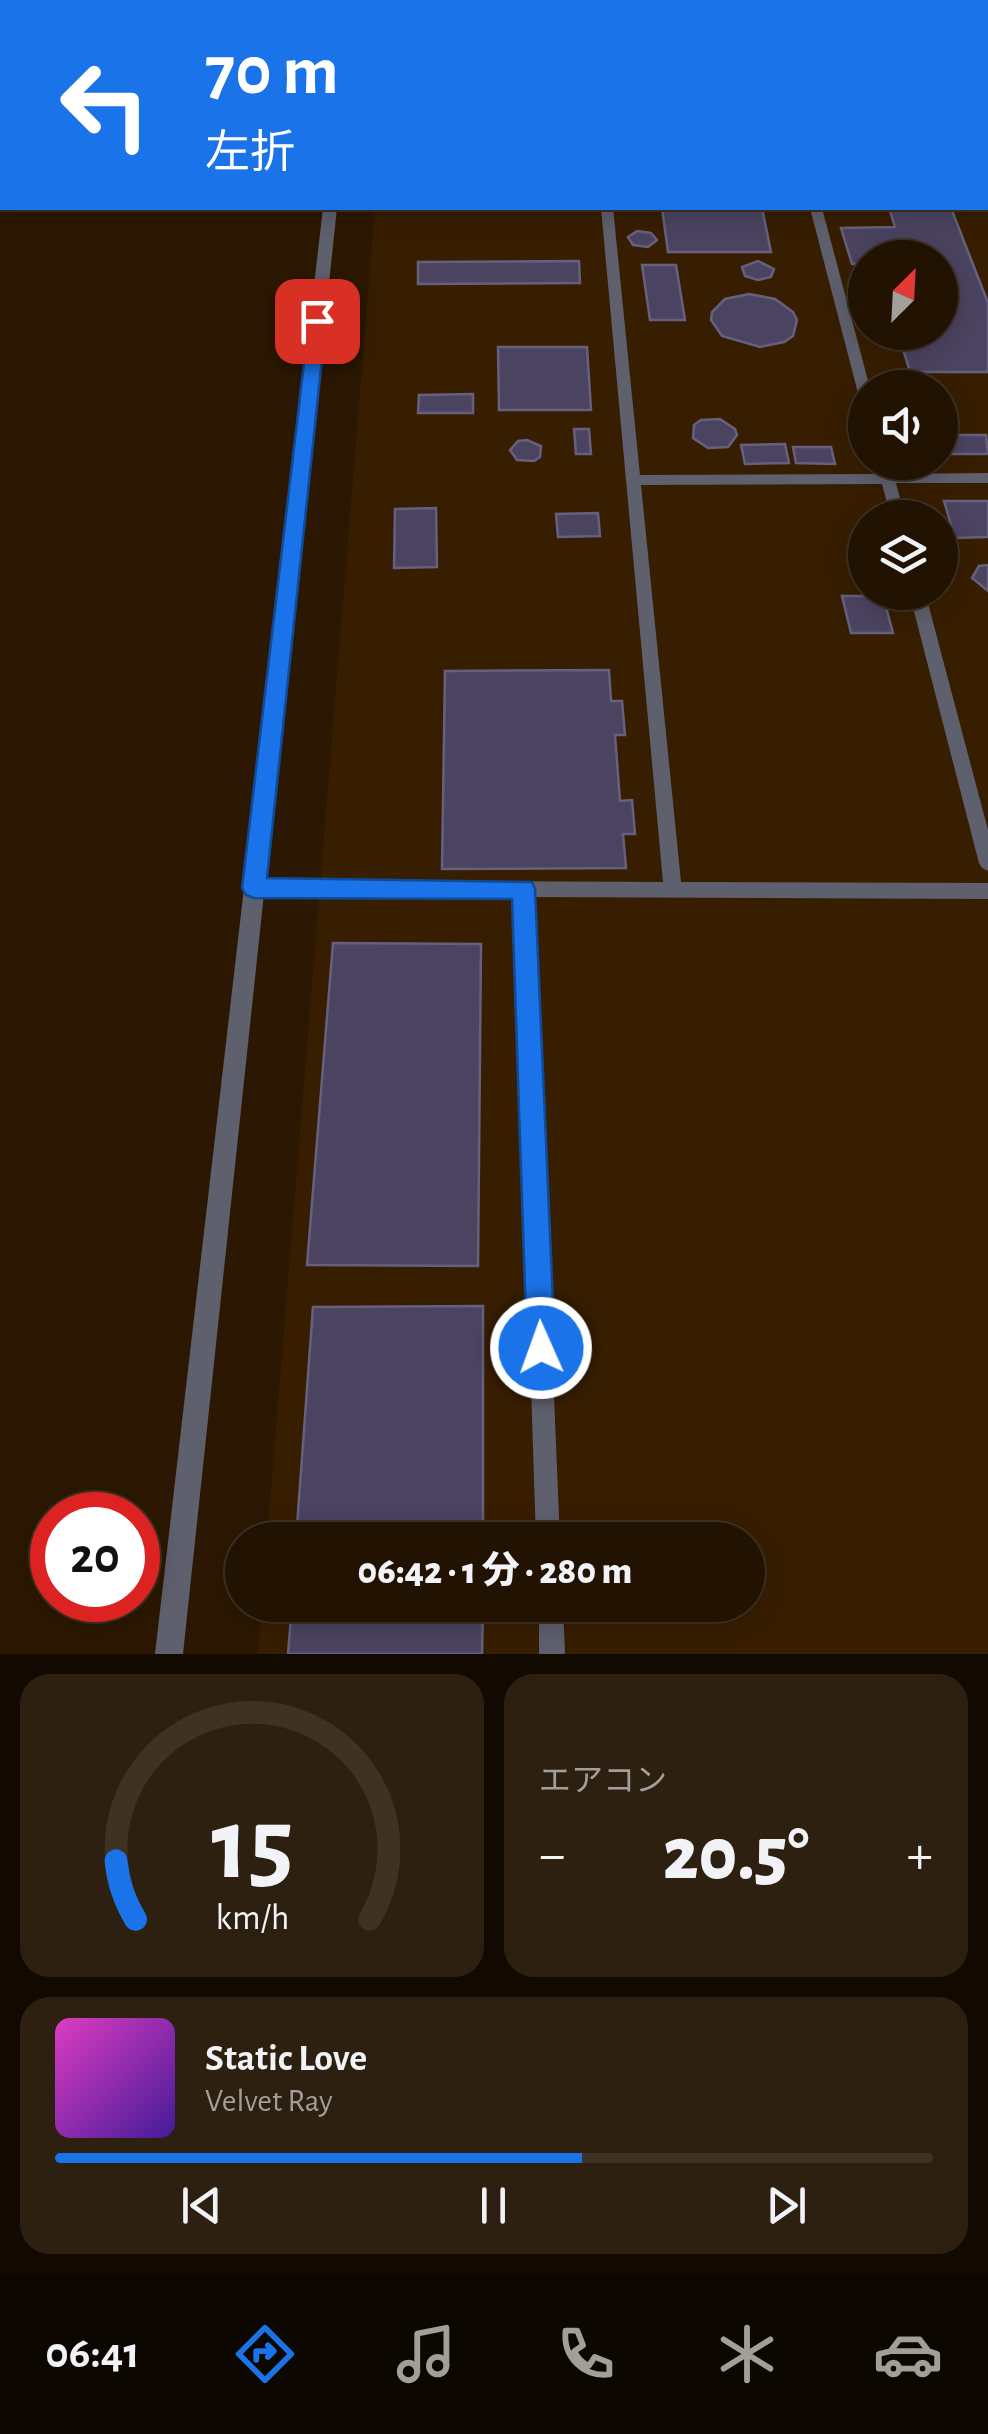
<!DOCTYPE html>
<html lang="ja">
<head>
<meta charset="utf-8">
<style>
  body { margin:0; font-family:"Alegreya Sans","Noto Sans JP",sans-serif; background:#2d2011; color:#f1f3f6; height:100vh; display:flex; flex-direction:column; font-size:38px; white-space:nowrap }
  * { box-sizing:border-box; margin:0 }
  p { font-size:32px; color:#a29e99 }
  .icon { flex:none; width:55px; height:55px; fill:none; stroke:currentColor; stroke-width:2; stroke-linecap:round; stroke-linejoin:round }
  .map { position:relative; height:1654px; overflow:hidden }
  .side { display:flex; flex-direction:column; gap:20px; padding:20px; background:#120a01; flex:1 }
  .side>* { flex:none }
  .top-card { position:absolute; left:0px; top:0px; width:990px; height:210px; box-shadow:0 5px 25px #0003,0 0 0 2px #3e3224; background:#1a73e8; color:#fff; overflow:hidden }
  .needle { width:65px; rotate:24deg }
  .controls { position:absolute; left:848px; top:240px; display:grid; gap:20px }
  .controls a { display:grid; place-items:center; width:110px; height:110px; border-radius:50%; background:#211202; box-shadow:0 5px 25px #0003,0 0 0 2px #3e3224; font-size:50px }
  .speed { position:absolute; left:30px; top:1492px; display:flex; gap:20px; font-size:50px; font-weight:700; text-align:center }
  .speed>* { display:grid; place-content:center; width:130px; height:130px; border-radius:50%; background:#211202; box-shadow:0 5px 25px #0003,0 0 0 2px #3e3224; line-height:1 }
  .speed .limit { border:15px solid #d22; background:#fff; color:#111 }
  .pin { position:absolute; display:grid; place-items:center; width:85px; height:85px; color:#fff; margin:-42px; border-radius:20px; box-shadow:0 5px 15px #0006 }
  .me { position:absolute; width:110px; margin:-55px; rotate:358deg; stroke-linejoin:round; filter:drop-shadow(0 0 8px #0008) }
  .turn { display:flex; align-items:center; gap:35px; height:210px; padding:0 40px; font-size:45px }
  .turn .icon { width:130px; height:130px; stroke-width:2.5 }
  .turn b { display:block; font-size:70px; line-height:85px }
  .big { font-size:75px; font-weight:800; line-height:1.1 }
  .side .card { flex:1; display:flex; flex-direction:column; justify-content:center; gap:15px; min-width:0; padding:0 35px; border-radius:30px; background:#2d2011 }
  .side .dial { align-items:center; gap:0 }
  .dial svg { height:260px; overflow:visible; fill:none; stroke:#3e3224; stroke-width:7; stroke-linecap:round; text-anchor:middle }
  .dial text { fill:#f1f3f6; stroke:none }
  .song { display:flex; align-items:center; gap:30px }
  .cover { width:120px; height:120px; border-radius:15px; background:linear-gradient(135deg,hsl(310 70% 55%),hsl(260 70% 35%)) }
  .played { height:10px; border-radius:5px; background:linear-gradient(90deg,#1a73e8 60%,#3e3224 60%) }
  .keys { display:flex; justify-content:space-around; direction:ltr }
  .heat { display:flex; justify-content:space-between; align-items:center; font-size:55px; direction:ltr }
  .side .tiles { flex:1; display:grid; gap:20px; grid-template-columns:1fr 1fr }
  .card:last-child { grid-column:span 2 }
  .trip { position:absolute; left:225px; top:1522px; width:540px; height:100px; border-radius:50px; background:#211202; box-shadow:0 5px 25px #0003,0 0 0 2px #3e3224; font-weight:800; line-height:100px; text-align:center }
  .menu { display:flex; height:160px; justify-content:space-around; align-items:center; background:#0d0701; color:#a29e99 }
  .menu .icon { width:70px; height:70px }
  .menu .active { color:#1a73e8 }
  .menu b { font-size:45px; color:#f1f3f6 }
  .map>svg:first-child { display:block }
  .built { fill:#381e01; fill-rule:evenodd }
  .building { fill:#4b4461; stroke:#66607e; stroke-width:2.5 }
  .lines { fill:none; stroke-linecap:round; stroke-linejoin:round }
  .service { fill:#5f606e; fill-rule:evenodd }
  .minor { fill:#5f606e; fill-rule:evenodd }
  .tertiary { fill:#5f606e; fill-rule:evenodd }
  .route { fill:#1a73e8; stroke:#114b97; stroke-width:2.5 }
</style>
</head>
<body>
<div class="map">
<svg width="988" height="1654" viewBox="0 0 988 1654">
  <rect width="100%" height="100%" fill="#2c1802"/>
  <path class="built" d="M389,0H938L939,2H389Z
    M988,118V1654H258L262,1605H748V1540H267L375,208H988ZM865,258H940V332H865ZM865,388H940V462H865ZM865,518H940V592H865Z"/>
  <path class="building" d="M662,208H762L771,252H668Z
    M889,208H951L988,303V372H910L898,332H940V258H865V264H852L841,228L895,227Z
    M637,231L651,233L657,240L648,247L633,245L628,237Z
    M579,261L580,283L418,284V262Z
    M758,261L774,269L771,277L758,280L745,276L742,267Z
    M642,265H676L685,320H650Z
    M749,294L775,299L793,312L797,320L793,336L784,342L760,347L722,336L711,320L712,312L725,299Z
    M498,347H587L591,410H499Z
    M473,394V413H418L419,395Z
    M720,419L735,429L737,435L728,447L708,448L693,438L694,425L701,420Z
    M574,429H589L591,454H576Z
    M940,435H986L988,454H942Z
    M527,440L541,446L540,457L534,461L517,460L510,450L518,441Z
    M785,444L789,463L745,464L741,445Z
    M793,447H831L835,464L796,463Z
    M944,501H988V537L955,538Z
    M436,508L437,567L394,568L395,509Z
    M598,513L600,536L558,537L556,514Z
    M988,565V591L972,578L979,566Z
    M842,596H883L893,633H851Z
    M609,670L611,701H622L625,735H615L620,801L632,800L635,834H623L626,868L442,869L445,671Z
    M333,943L481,944L478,1266L307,1265Z
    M483,1306V1540H296L313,1307Z
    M292,1605H483L482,1654H288Z"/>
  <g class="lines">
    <path class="service" d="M451,0H461V2H451Z
      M536,0H546V2H536Z
      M758,0H768L769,2H759Z
      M0,67H2V73H0Z
      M601,208H613L640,475L879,474L876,462H890L893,474L988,473V483H896L905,518H891L882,484L641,485L681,882L988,883V899L533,897L560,1540H536L515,897L254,896L248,894L245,888L248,882L254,880L663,882Z
      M810,208H822L870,388H865V397L858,393Z
      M909,592H925L988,830V871L982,868L979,863Z
      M539,1605H563L565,1654H539Z"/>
    <path class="minor" d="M323,208H337L183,1654H155Z"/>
    <path class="tertiary" d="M0,88H2V96H0Z"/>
  </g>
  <path class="route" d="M317,316L326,321L267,878L532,882L535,889L555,1348L551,1359L541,1363L531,1359L527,1348L512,899L254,898L246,895L242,888L309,321Z"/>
</svg>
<div class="controls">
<a><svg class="needle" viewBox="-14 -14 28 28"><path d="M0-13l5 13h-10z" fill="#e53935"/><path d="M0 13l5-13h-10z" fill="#a29e99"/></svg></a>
<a><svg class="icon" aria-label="sound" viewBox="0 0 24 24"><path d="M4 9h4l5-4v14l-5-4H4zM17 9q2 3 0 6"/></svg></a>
<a><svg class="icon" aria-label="layers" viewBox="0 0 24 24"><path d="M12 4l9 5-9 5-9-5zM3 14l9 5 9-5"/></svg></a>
</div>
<div class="speed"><div class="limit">20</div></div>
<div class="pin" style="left:317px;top:321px;background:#d93025"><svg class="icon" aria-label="arrive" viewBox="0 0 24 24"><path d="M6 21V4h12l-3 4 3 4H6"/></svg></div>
<svg class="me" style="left:541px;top:1348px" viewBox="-20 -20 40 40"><circle r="17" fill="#1a73e8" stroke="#fff" stroke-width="3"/><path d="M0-11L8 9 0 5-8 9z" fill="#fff"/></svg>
<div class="trip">06:42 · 1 分 · 280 m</div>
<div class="top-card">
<div class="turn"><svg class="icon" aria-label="left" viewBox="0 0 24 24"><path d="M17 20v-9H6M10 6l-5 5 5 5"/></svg><div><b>70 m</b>左折</div></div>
</div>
</div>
<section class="side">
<div class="tiles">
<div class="card dial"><svg viewBox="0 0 100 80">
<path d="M14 69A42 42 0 1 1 86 69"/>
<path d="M14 69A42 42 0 0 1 8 51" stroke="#1a73e8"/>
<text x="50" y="56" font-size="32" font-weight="700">15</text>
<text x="50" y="72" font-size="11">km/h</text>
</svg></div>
<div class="card"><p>エアコン</p>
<div class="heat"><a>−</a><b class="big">20.5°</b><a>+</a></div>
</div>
<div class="card">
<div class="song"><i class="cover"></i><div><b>Static Love</b><p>Velvet Ray</p></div></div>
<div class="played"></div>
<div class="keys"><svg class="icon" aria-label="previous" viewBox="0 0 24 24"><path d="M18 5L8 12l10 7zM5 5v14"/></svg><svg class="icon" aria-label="pause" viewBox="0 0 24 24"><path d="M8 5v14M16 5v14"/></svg><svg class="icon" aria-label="next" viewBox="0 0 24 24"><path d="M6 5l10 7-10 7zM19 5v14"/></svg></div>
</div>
</div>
</section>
<nav class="menu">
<b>06:41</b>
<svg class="icon active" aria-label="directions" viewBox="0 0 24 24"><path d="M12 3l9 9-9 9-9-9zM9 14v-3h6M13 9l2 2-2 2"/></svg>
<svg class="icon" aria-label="music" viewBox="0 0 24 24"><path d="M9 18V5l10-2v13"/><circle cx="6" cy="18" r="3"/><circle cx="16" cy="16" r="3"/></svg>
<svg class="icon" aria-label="phone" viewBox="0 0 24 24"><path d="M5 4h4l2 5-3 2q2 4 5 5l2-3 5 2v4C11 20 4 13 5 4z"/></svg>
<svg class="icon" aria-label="climate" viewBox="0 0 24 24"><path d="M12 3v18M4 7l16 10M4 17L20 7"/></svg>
<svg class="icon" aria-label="car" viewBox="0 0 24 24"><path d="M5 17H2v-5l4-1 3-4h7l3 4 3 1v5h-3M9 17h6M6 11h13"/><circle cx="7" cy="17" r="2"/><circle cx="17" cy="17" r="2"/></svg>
</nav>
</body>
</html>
